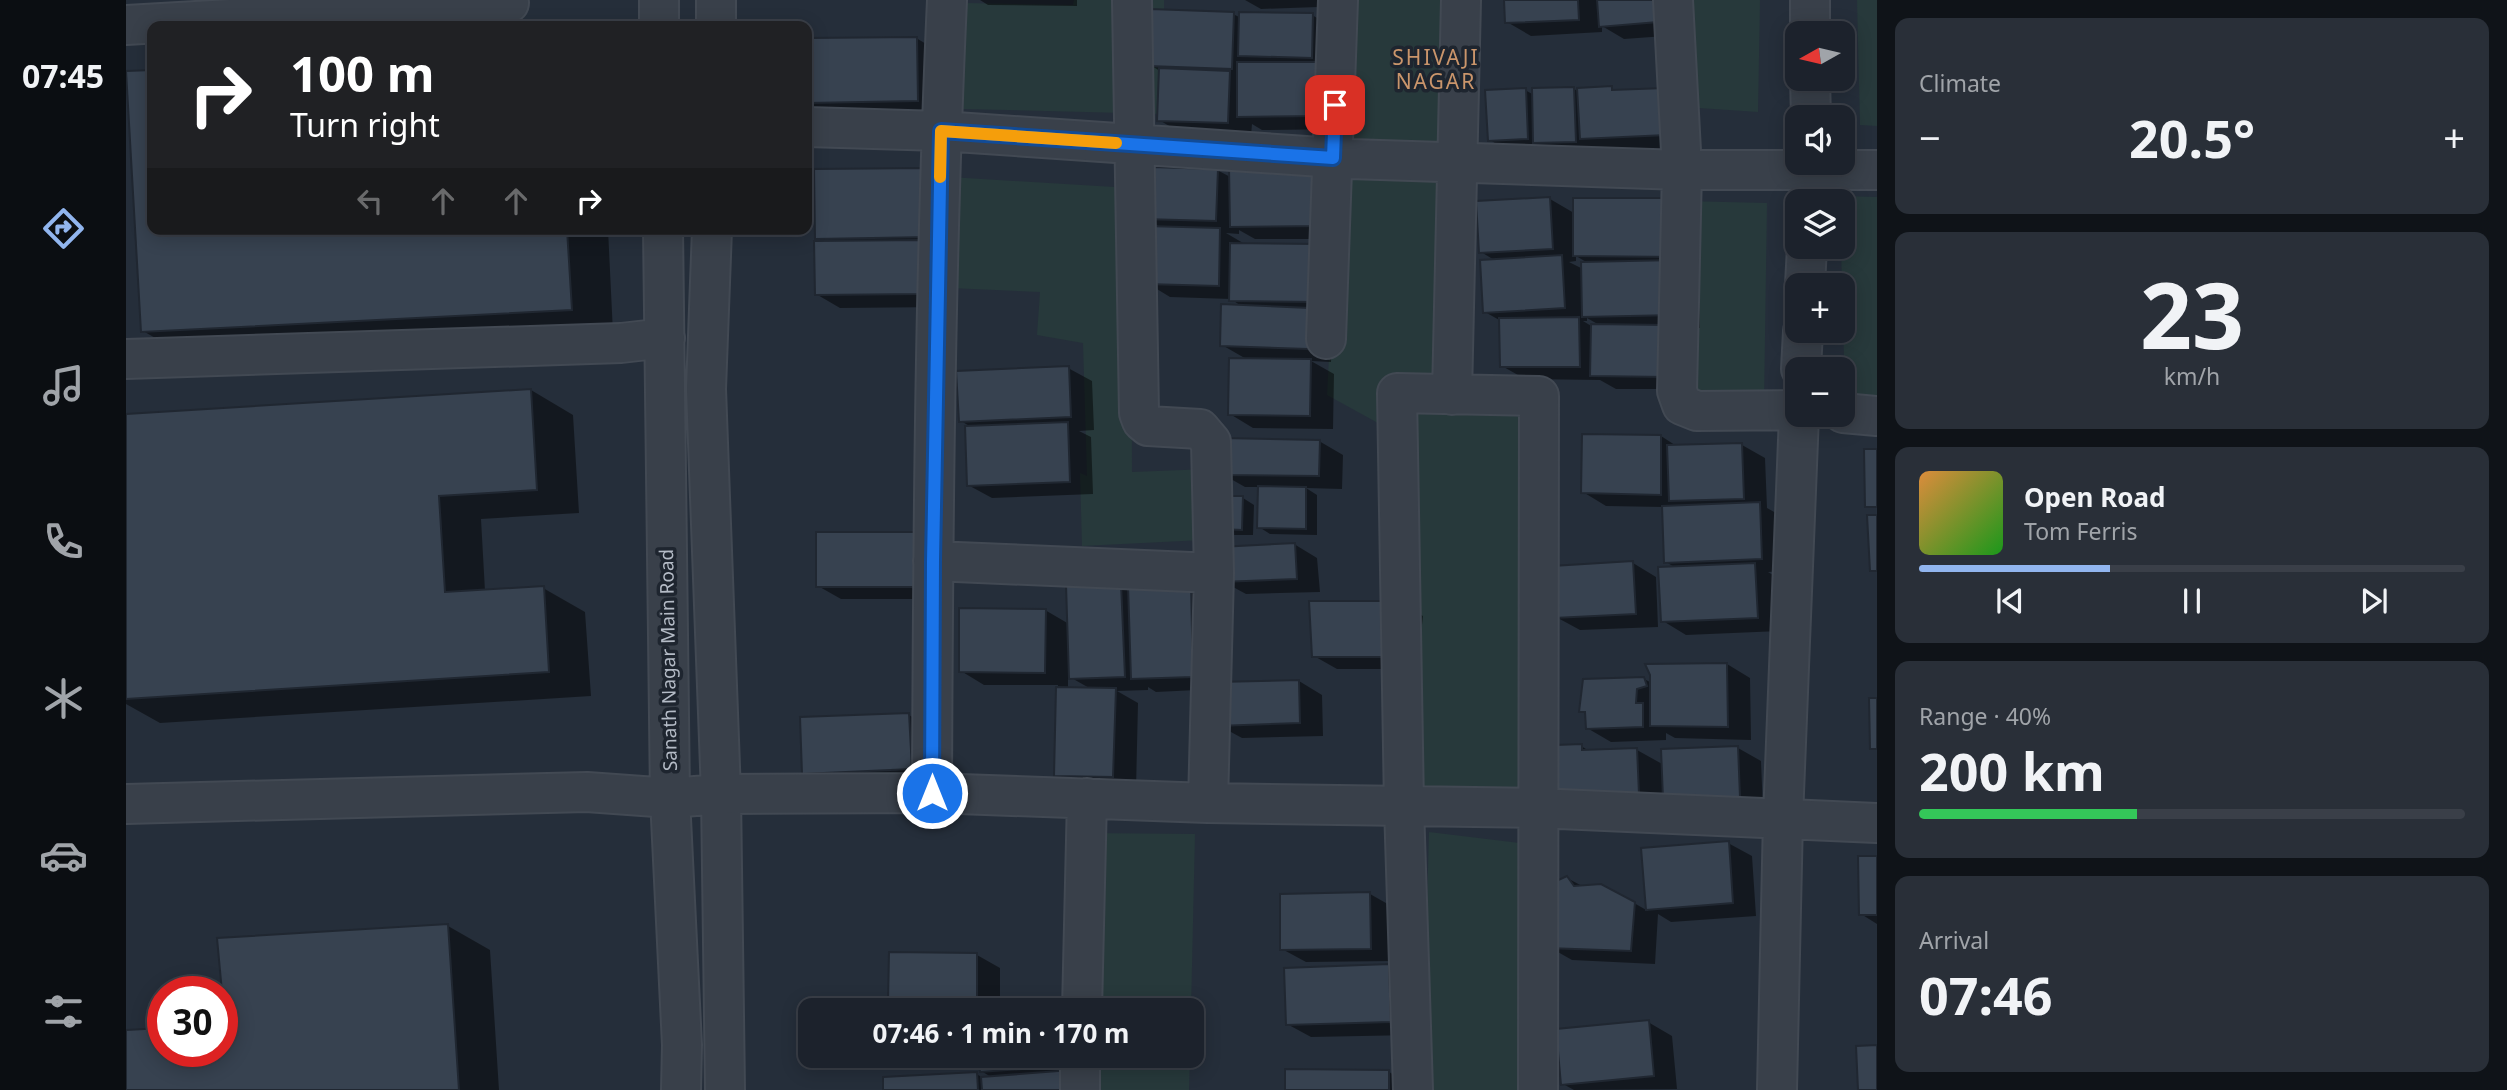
<!DOCTYPE html>
<html lang="en">
<head>
<meta charset="utf-8">
<style>
  body { margin:0; font-family:"Noto Sans",sans-serif; background:#292f38; color:#f1f3f6; height:100vh; display:flex; flex-direction:column; font-size:26px; white-space:nowrap }
  * { box-sizing:border-box; margin:0 }
  p { font-size:23px; color:#a0a4a9 }
  .icon { flex:none; width:38px; height:38px; fill:none; stroke:currentColor; stroke-width:2; stroke-linecap:round; stroke-linejoin:round }
  .map { position:relative; flex:1; overflow:hidden }
  .drawer { display:flex; flex-direction:column; gap:18px; padding:18px; background:#0f1318; width:630px }
  .drawer>* { flex:none }
  .top-card { position:absolute; left:21px; top:21px; width:665px; height:214px; border-radius:14px; box-shadow:0 4px 18px #0003,0 0 0 2px #3a3f48; background:#202124; color:#fff; overflow:hidden }
  .needle { width:46px; rotate:262deg }
  .controls { position:absolute; left:1659px; top:21px; display:grid; gap:14px }
  .controls a { display:grid; place-items:center; width:70px; height:70px; border-radius:14px; background:#1c222c; box-shadow:0 4px 18px #0003,0 0 0 2px #3a3f48; font-size:35px }
  .speed { position:absolute; left:21px; top:976px; display:flex; gap:14px; font-size:35px; font-weight:700; text-align:center }
  .speed>* { display:grid; place-content:center; width:91px; height:91px; border-radius:50%; background:#1c222c; box-shadow:0 4px 18px #0003,0 0 0 2px #3a3f48; line-height:1 }
  .speed .limit { border:10px solid #d22; background:#fff; color:#111 }
  .pin { position:absolute; display:grid; place-items:center; width:60px; height:60px; color:#fff; margin:-30px; border-radius:14px; box-shadow:0 4px 10px #0006 }
  .me { position:absolute; width:77px; margin:-38px; rotate:0deg; stroke-linejoin:round; filter:drop-shadow(0 0 5px #0008) }
  .turn { display:flex; align-items:center; gap:24px; height:147px; padding:0 28px; font-size:32px }
  .turn .icon { width:91px; height:91px; stroke-width:2.5 }
  .turn b { display:block; font-size:49px; line-height:60px }
  .lanes { display:flex; align-items:center; height:66px; padding:0 28px; background:#0003; justify-content:center; gap:35px; direction:ltr }
  .lanes .off { opacity:.35 }
  .big { font-size:52px; font-weight:700; line-height:1.1 }
  .drawer .card { flex:1; display:flex; flex-direction:column; justify-content:center; gap:10px; min-width:0; padding:0 24px; border-radius:14px; background:#292f38 }
  .drawer .dial { align-items:center; gap:0 }
  .dial b { font-size:91px; line-height:1 }
  .song { display:flex; align-items:center; gap:21px }
  .cover { width:84px; height:84px; border-radius:10px; background:linear-gradient(135deg,hsl(30 70% 55%),hsl(120 70% 35%)) }
  .played { height:7px; border-radius:4px; background:linear-gradient(90deg,#91b5ee 35%,#3a3f48 35%) }
  .keys { display:flex; justify-content:space-around; direction:ltr }
  .heat { display:flex; justify-content:space-between; align-items:center; font-size:38px; direction:ltr }
  .charge { height:10px; border-radius:5px; background:linear-gradient(90deg,#34c759 40%,#3a3f48 0) }
  .trip { position:absolute; left:672px; top:998px; width:406px; height:70px; border-radius:14px; background:#1c222c; box-shadow:0 4px 18px #0003,0 0 0 2px #3a3f48; font-weight:700; line-height:70px; text-align:center }
  main { display:flex; flex:1; min-height:0 }
  .tab-bar { display:flex; flex-direction:column; width:126px; justify-content:space-around; align-items:center; background:#0b0e12; color:#a0a4a9 }
  .tab-bar .icon { width:49px; height:49px }
  .tab-bar .selected { color:#91b5ee }
  .tab-bar b { font-size:32px; color:#f1f3f6 }
  .map>svg:first-child { display:block }
  .green { fill:#27393b }
  .shadow { fill:#0007; fill-rule:evenodd }
  .building { fill:#374250; stroke:#202731; stroke-width:2 }
  .lines { fill:none; stroke-linecap:round; stroke-linejoin:round }
  .minor-casing { stroke:#424953; stroke-width:42 }
  .minor { stroke:#39404a; stroke-width:38 }
  .route-casing { stroke:#114b97; stroke-width:18 }
  .route { stroke:#1a73e8; stroke-width:12 }
  .slow { stroke:#f59e0b; stroke-width:12 }
  .labels { text-anchor:middle; dominant-baseline:central; stroke-width:7; stroke-linejoin:round; paint-order:stroke }
  .street-label { font-size:19px; fill:#b4bbc6; stroke:#1e252f }
  .neighbourhood-label { font-size:21px; letter-spacing:2px; fill:#ca956b; stroke:#1e252f }
</style>
</head>
<body>
<main>
<nav class="tab-bar">
<b>07:45</b>
<svg class="icon selected" aria-label="directions" viewBox="0 0 24 24"><path d="M12 3l9 9-9 9-9-9zM9 14v-3h6M13 9l2 2-2 2"/></svg>
<svg class="icon" aria-label="music" viewBox="0 0 24 24"><path d="M9 18V5l10-2v13"/><circle cx="6" cy="18" r="3"/><circle cx="16" cy="16" r="3"/></svg>
<svg class="icon" aria-label="phone" viewBox="0 0 24 24"><path d="M5 4h4l2 5-3 2q2 4 5 5l2-3 5 2v4C11 20 4 13 5 4z"/></svg>
<svg class="icon" aria-label="climate" viewBox="0 0 24 24"><path d="M12 3v18M4 7l16 10M4 17L20 7"/></svg>
<svg class="icon" aria-label="car" viewBox="0 0 24 24"><path d="M5 17H2v-5l4-1 3-4h7l3 4 3 1v5h-3M9 17h6M6 11h13"/><circle cx="7" cy="17" r="2"/><circle cx="17" cy="17" r="2"/></svg>
<svg class="icon" aria-label="filters" viewBox="0 0 24 24"><path d="M4 7h16M4 17h16"/><circle cx="9" cy="7" r="2"/><circle cx="15" cy="17" r="2"/></svg>
</nav>
<div class="map">
<svg width="1751" height="1090" viewBox="0 0 1751 1090">
  <rect width="100%" height="100%" fill="#252e3a"/>
  <path class="green" d="M948,0H1038V114L837,109V3L947,5Z
    M1223,0H1327L1324,154L1218,149Z
    M1555,0H1634L1632,112L1558,107Z
    M1731,0H1751V126L1734,125Z
    M1213,168H1323L1320,387L1261,428L1201,395Z
    M824,177L1005,188L1006,472L1082,469L1097,539L956,546L954,473L961,476L957,343L911,335L914,292L824,288Z
    M1713,196L1751,197V397L1719,395L1715,247H1717V201H1714Z
    M1558,201L1641,203L1638,404L1563,400Z
    M1279,399L1350,414L1406,417L1402,799L1287,794Z
    M1303,832L1403,844L1406,1090H1296Z
    M956,833L1069,834L1065,1010H959Z
    M959,1055H1064L1063,1090H960Z"/>
  <path class="shadow" d="M854,0H951V6L862,5Z
    M1119,0H1219V6L1135,9Z
    M1380,0H1564L1567,34L1498,39L1476,26V32L1405,36L1381,22Z
    M1107,14L1115,18L1186,15L1210,29L1218,129L1136,130L1126,124L1125,136L1057,134L1033,120L1034,71L1024,65Z
    M790,38L814,52L815,114L681,111V40Z
    M26,72V229H482L487,333L59,355L17,331L2,73Z
    M1486,88L1564,148L1479,151L1472,148L1473,154L1432,155L1414,145L1375,147L1364,140L1399,90L1408,95L1448,89L1453,92Z
    M803,170L819,307L714,308L690,294L699,243L691,238Z
    M1091,170L1223,239H1129L1113,230V234L1100,233L1117,243L1207,323L1205,362L1185,361L1208,374L1207,429L1127,428L1104,414L1122,360L1096,345L1115,306L1105,299L1044,297L1021,283L1036,228L1018,218Z
    M1424,199L1448,213H1574V269H1561L1573,276L1574,328H1543L1563,389H1490L1474,380L1399,379L1376,366L1375,321L1359,312L1370,261L1355,252ZM1450,256L1462,263L1457,269L1443,262L1450,261ZM1461,318L1475,326L1467,327L1457,321H1461Z
    M942,368L966,381L968,430L953,431L965,437L967,494L866,498L842,485L845,427L835,421Z
    M405,390L447,415L453,513L355,519L359,591L417,588L459,612L465,696L34,723L0,704V416Z
    M1535,436L1552,447L1616,445L1639,458L1641,508L1657,517L1659,571L1642,572L1652,578L1654,631L1560,635L1537,621L1550,568L1540,562L1537,507L1480,506L1457,492Z
    M1193,441L1217,455L1216,489L1180,488L1191,495V535L1144,534L1133,527L1134,487H1119L1096,474Z
    M1117,498L1128,505L1127,535H1108L1096,528Z
    M691,534L814,599H715L692,586Z
    M1168,544L1191,558L1194,592L1120,594L1096,581Z
    M1507,563L1530,577L1532,627L1454,630L1430,617Z
    M1064,585L1088,599L1090,684L1173,681L1196,695L1197,736L1116,738L1092,725L1091,689L1030,692L1022,687V690L991,691L1012,703L1010,790L953,789L929,775L932,685H858L835,671L919,610L943,624L942,586ZM942,676L965,689H942Z
    M1274,603L1297,616L1291,669H1211L1188,656Z
    M1601,664L1624,678L1625,740L1549,738L1540,733V740L1485,742L1461,728V715L1455,711L1518,679L1526,683Z
    M783,715L806,729L808,782L701,786L677,773Z
    M1455,746L1465,752L1511,750L1538,765L1612,748L1635,761L1637,810L1456,809Z
    M1602,843L1626,856L1630,916L1545,922L1532,914L1529,964L1446,960L1423,947L1441,878L1458,887L1508,903L1522,911L1517,849Z
    M1734,858H1751V924L1735,914Z
    M1244,894L1267,907L1268,961L1180,962L1156,949Z
    M322,926L364,950L373,1090H0V1032L37,1052H96Z
    M851,955L874,968V1010H780L764,1001Z
    M1263,966L1286,980L1287,1035L1185,1037L1161,1024Z
    M1522,1022L1546,1036L1551,1089L1448,1090L1437,1084Z
    M854,1055H946L968,1090H759L850,1074L858,1078H867L855,1071Z
    M1263,1072L1286,1085V1090H1161Z"/>
  <path class="building" d="M1378,0H1452L1453,20L1379,23Z
    M1471,0H1542L1544,21L1473,27Z
    M1024,9L1108,12L1106,69L1022,66Z
    M1113,12L1187,13L1186,58L1112,56Z
    M791,37L792,101L681,103V38Z
    M1111,62H1195V116L1111,117Z
    M1033,68L1104,71L1102,123L1031,121Z
    M26,70V229H441L446,310L15,332L0,71Z
    M1486,86V90L1539,88L1541,135L1454,139L1451,88Z
    M1448,87L1450,142L1407,143L1406,88Z
    M1400,88L1402,139L1362,141L1359,90Z
    M1025,167L1092,169L1090,221L1016,219Z
    M1200,167V226L1104,227L1103,168Z
    M803,168L804,237L689,239L688,169Z
    M1424,197L1427,249L1353,253L1350,201Z
    M1447,198H1551V257L1447,256Z
    M1020,226L1094,228L1093,286L1019,284Z
    M796,240V294L689,295L688,241Z
    M1104,243L1192,244L1191,302L1103,301Z
    M1436,255L1439,308L1357,313L1354,260Z
    M1550,260L1551,315L1456,317L1455,262Z
    M1095,304L1184,308L1182,349L1094,346Z
    M1453,317L1454,367H1374L1373,318Z
    M1465,324L1541,325L1540,377L1464,376Z
    M1103,358L1185,359L1184,416L1102,415Z
    M943,366L945,417L833,422L830,371Z
    M405,389L411,490L313,496L319,592L418,586L423,672L0,699V414Z
    M942,422L944,482L841,486L839,426Z
    M1456,434L1535,435V495L1455,493Z
    M1095,438L1194,440L1193,476L1094,475Z
    M1616,443L1618,499L1543,501L1541,445Z
    M1738,449H1751V507H1739Z
    M1132,486L1180,487V529L1131,528Z
    M1095,496H1117L1116,530L1095,529Z
    M1634,502L1636,559L1538,563L1536,506Z
    M1741,515H1751V571H1744Z
    M690,532H790L791,587H690Z
    M1169,543L1171,579L1095,582L1093,547Z
    M1507,561L1510,614L1428,618L1426,566Z
    M1629,563L1632,618L1535,622L1532,567Z
    M995,583L999,677L943,679L940,585Z
    M1065,583L1067,677L1005,679L1002,585Z
    M1183,601H1275L1268,657H1186Z
    M833,608L920,609L919,673L833,672Z
    M1601,663L1602,727L1524,726V675L1519,664Z
    M1518,677L1521,686L1511,689L1510,703H1517V727L1460,729L1459,712H1453L1457,679Z
    M1173,680L1174,723L1091,726L1090,682Z
    M930,687L990,688L987,777L928,776Z
    M1743,698H1751V749H1744Z
    M783,713L786,769L676,774L674,717Z
    M1456,744V750L1511,748L1513,794L1431,797L1429,745Z
    M1612,746L1614,797L1537,799L1535,749Z
    M1603,841L1607,903L1520,910L1515,848Z
    M1732,856H1751V915H1733Z
    M1441,876L1448,886L1475,884L1509,902L1505,951L1421,948L1428,882Z
    M1244,892L1245,949L1154,950V894Z
    M322,924L333,1090H0V1030L37,1028V1052H96V992L91,938Z
    M763,952L851,953V1003L762,1002Z
    M1263,964L1265,1022L1160,1025L1158,968Z
    M1523,1020L1528,1076L1435,1085L1430,1029Z
    M1751,1045V1090H1732L1730,1046Z
    M852,1055H924V1067L854,1072Z
    M1159,1069L1263,1070V1090H1159Z
    M945,1070L946,1090H856L855,1077Z
    M851,1072L852,1090H757V1077Z"/>
  <g class="lines">
    <defs>
      <path id="minor" d="M533,0V26
        M590,0V26
        M1006,0L1013,413L1016,421L1022,426L1074,429L1085,442L1088,573L1082,803
        M1547,0L1556,170L1551,391L1556,405L1571,411L1671,410
        M1684,0V33
        M0,25L383,3
        M1684,79L1685,117
        M681,127L815,131L1224,159L1556,170H1751
        M537,229L544,798L556,1045L555,1090
        M586,229L580,389L595,794L599,1090
        M1679,285L1681,247
        M1200,339L1212,0
        M0,359L495,343L539,338
        M1675,369L1677,331
        M1326,395L1335,0
        M1717,413L1751,416
        M807,561L1088,573
        M806,793C807,529 809,264 821,0
        M0,804L461,792L544,798L595,794L806,793L1082,803L1411,808L1751,823
        M956,1010L961,798
        M954,1090V1055
        M1287,1090L1278,806L1271,393L1413,396L1412,1090
        M1651,1090L1657,818L1673,415"/>
    </defs>
    <use href="#minor" class="minor-casing"/>
    <use href="#minor" class="minor"/>
  </g>
  <g class="lines">
    <defs>
      <path id="route" d="M806,793L807,561L815,131L1207,158L1209,105"/>
    </defs>
    <use href="#route" class="route-casing"/>
    <use href="#route" class="route"/>
    <path class="slow" d="M814,177L815,131L990,143"/>
  </g>
  <g class="labels">
    <g class="street-label">
      <text transform="translate(542 660) rotate(-91)">Sanath Nagar Main Road</text>
    </g>
    <g class="neighbourhood-label">
      <text x="1310" y="57">SHIVAJI<tspan x="1310" dy="24">NAGAR</tspan></text>
    </g>
  </g>
</svg>
<div class="controls">
<a><svg class="needle" viewBox="-14 -14 28 28"><path d="M0-13l5 13h-10z" fill="#e53935"/><path d="M0 13l5-13h-10z" fill="#a0a4a9"/></svg></a>
<a><svg class="icon" aria-label="sound" viewBox="0 0 24 24"><path d="M4 9h4l5-4v14l-5-4H4zM17 9q2 3 0 6"/></svg></a>
<a><svg class="icon" aria-label="layers" viewBox="0 0 24 24"><path d="M12 4l9 5-9 5-9-5zM3 14l9 5 9-5"/></svg></a>
<a>+</a>
<a>−</a>
</div>
<div class="speed"><div class="limit">30</div></div>
<div class="pin" style="left:1209px;top:105px;background:#d93025"><svg class="icon" aria-label="arrive" viewBox="0 0 24 24"><path d="M6 21V4h12l-3 4 3 4H6"/></svg></div>
<svg class="me" style="left:806px;top:793px" viewBox="-20 -20 40 40"><circle r="17" fill="#1a73e8" stroke="#fff" stroke-width="3"/><path d="M0-11L8 9 0 5-8 9z" fill="#fff"/></svg>
<div class="trip">07:46 · 1 min · 170 m</div>
<div class="top-card">
<div class="turn"><svg class="icon" aria-label="right" viewBox="0 0 24 24"><path d="M7 20v-9h11M14 6l5 5-5 5"/></svg><div><b>100 m</b>Turn right</div></div>
<div class="lanes"><svg class="icon off" aria-label="left" viewBox="0 0 24 24"><path d="M17 20v-9H6M10 6l-5 5 5 5"/></svg><svg class="icon off" aria-label="ahead" viewBox="0 0 24 24"><path d="M12 20V5M6 11l6-6 6 6"/></svg><svg class="icon off" aria-label="ahead" viewBox="0 0 24 24"><path d="M12 20V5M6 11l6-6 6 6"/></svg><svg class="icon" aria-label="right" viewBox="0 0 24 24"><path d="M7 20v-9h11M14 6l5 5-5 5"/></svg></div>
</div>
</div>
<section class="drawer">
<div class="card"><p>Climate</p>
<div class="heat"><a>−</a><b class="big">20.5°</b><a>+</a></div>
</div>
<div class="card dial"><b>23</b><p>km/h</p></div>
<div class="card">
<div class="song"><i class="cover"></i><div><b>Open Road</b><p>Tom Ferris</p></div></div>
<div class="played"></div>
<div class="keys"><svg class="icon" aria-label="previous" viewBox="0 0 24 24"><path d="M18 5L8 12l10 7zM5 5v14"/></svg><svg class="icon" aria-label="pause" viewBox="0 0 24 24"><path d="M8 5v14M16 5v14"/></svg><svg class="icon" aria-label="next" viewBox="0 0 24 24"><path d="M6 5l10 7-10 7zM19 5v14"/></svg></div>
</div>
<div class="card"><p>Range · 40%</p><b class="big">200 km</b><div class="charge"></div></div>
<div class="card"><p>Arrival</p><b class="big">07:46</b></div>
</section>
</main>
</body>
</html>
